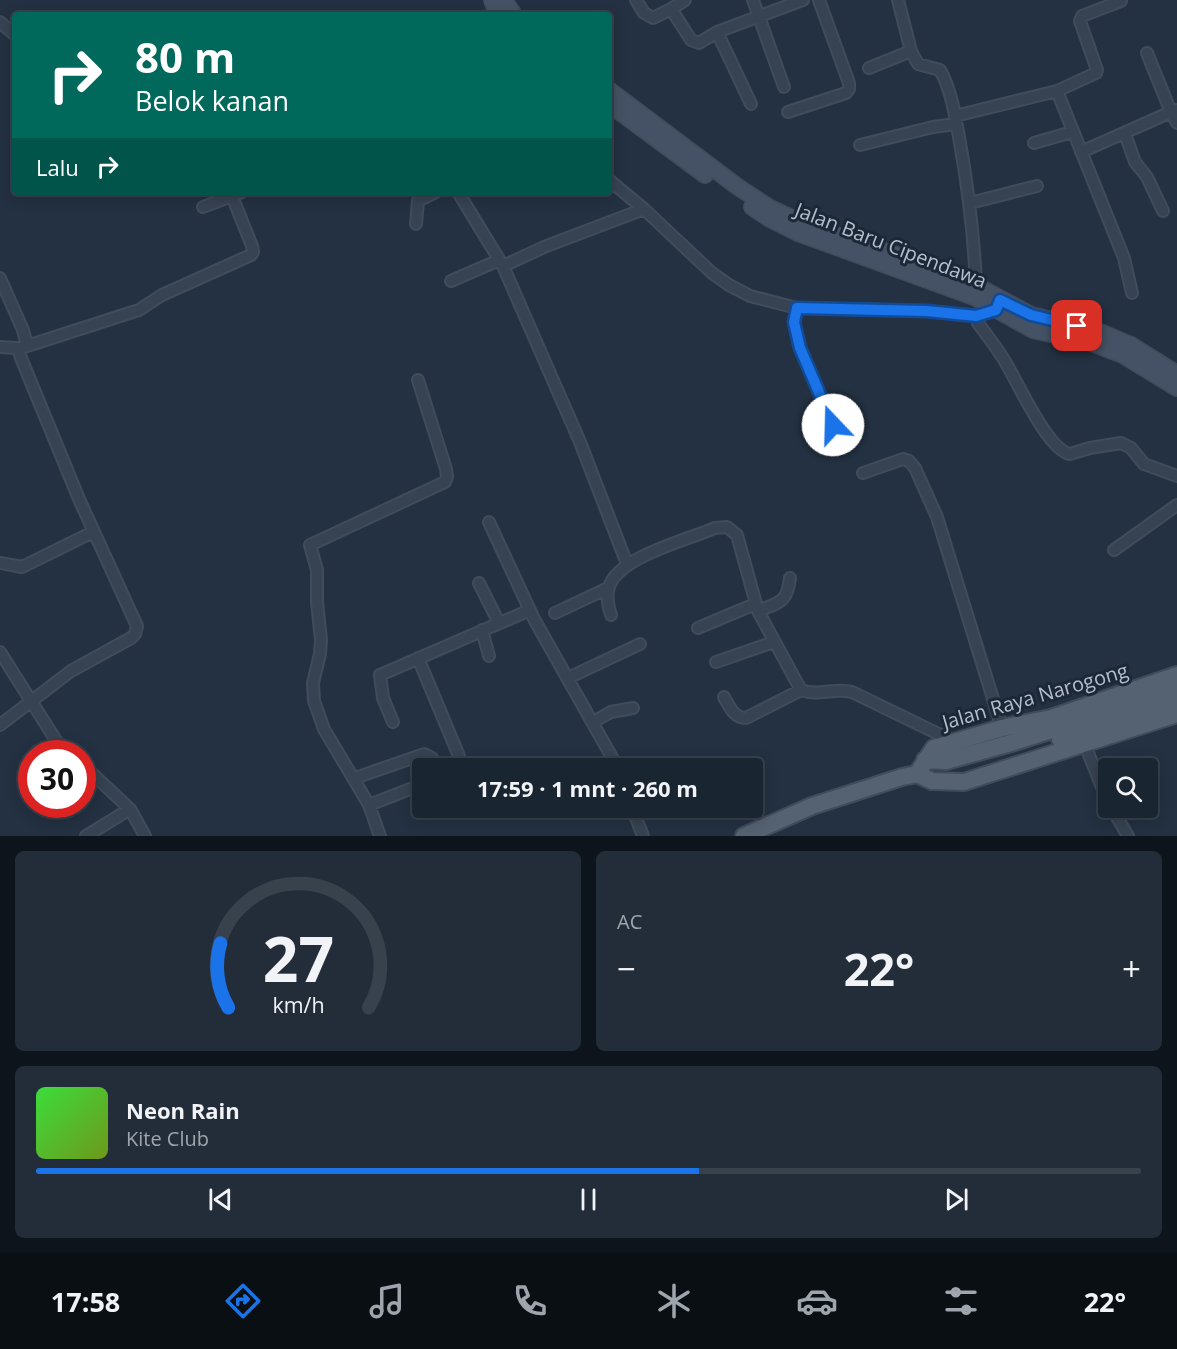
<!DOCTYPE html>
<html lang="id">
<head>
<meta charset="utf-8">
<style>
  body { margin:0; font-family:"Open Sans",sans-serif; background:#232d3a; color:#f1f3f6; height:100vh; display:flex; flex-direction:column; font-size:22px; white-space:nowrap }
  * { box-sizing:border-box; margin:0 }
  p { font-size:20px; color:#9fa5ac }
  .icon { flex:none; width:33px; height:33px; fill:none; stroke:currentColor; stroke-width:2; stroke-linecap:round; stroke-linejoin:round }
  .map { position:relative; height:836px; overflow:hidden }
  .panel { display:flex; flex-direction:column; gap:15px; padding:15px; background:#0e141c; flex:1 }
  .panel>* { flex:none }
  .banner { position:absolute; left:12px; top:12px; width:600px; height:183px; border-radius:6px; box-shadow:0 3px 15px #0003,0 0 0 2px #38424d; background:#00695c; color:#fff; overflow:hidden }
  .buttons { position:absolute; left:1098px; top:758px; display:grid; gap:12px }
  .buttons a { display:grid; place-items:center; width:60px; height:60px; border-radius:6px; background:#1a2532; box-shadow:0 3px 15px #0003,0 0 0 2px #38424d; font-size:30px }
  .speed { position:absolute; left:18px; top:740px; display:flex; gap:12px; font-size:30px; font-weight:700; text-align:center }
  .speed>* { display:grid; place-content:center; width:78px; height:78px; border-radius:50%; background:#1a2532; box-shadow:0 3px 15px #0003,0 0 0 2px #38424d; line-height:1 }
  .speed .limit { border:9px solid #d22; background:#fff; color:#111 }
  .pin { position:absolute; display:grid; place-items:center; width:51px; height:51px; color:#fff; margin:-26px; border-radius:12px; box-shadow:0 3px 9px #0006 }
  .me { position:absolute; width:66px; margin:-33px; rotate:339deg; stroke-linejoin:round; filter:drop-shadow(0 0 4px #0008) }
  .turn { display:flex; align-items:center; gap:21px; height:126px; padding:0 24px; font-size:27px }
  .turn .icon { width:78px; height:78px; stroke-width:2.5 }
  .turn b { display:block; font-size:42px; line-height:51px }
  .then { display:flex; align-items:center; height:57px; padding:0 24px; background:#0003; gap:12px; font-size:22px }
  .big { font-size:45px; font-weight:700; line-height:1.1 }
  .panel .card { flex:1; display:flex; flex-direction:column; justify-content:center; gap:9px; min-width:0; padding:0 21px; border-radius:9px; background:#232d3a }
  .panel .dial { align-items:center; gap:0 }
  .dial svg { height:156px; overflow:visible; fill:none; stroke:#38424d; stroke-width:7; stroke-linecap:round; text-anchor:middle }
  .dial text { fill:#f1f3f6; stroke:none }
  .song { display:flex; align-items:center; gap:18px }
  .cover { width:72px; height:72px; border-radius:9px; background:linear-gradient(135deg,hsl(120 70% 55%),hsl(80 70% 35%)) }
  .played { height:6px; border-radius:3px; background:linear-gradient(90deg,#1a73e8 60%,#38424d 60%) }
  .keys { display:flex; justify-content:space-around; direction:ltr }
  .heat { display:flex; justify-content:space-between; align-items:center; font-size:33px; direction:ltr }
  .panel .tiles { flex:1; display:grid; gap:15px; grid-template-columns:1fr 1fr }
  .card:last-child { grid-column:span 2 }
  .trip { position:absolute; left:412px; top:758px; width:351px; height:60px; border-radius:6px; background:#1a2532; box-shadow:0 3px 15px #0003,0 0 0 2px #38424d; font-weight:700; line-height:60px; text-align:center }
  .tab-bar { display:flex; height:96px; justify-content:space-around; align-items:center; background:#0a0f14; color:#9fa5ac }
  .tab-bar .icon { width:42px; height:42px }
  .tab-bar .selected { color:#1a73e8 }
  .tab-bar b { font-size:27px; color:#f1f3f6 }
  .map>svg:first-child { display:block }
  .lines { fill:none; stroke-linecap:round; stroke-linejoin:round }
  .street-casing { stroke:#414c5b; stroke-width:14 }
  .secondary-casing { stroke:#414c5b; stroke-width:18 }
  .primary-casing { stroke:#414c5b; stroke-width:20 }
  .street { stroke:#374352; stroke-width:10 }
  .secondary { stroke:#455265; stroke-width:15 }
  .primary { stroke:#556272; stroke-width:16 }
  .route-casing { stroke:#114b97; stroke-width:15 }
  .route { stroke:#1a73e8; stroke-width:10 }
  .labels { text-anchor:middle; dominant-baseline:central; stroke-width:6; stroke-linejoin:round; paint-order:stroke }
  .street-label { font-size:20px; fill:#b4becc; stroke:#1c2837 }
</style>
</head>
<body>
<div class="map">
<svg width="1177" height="836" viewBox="0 0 1177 836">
  <rect width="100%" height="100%" fill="#233142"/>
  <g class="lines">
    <defs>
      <path id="street" d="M636,0L644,13L653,18L671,9L691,40L699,43L717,32L803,0
        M753,0L784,87
        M898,0L911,51L918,64L940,70C951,89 955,115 959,137C968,187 974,235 976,286
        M671,9L685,0
        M0,22L15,35
        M717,32L751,104
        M1147,53L1171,112L1176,110
        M869,68L911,51
        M1057,91L1096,73L1097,70L1080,21L1082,16L1121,1
        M788,112L846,93L849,89V83L819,0
        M955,116L1057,91L1124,258L1132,293
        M1125,134L1135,162L1147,177L1163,211
        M1034,143L1072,132
        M860,145L933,127L956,124
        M1081,152L1171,112L1177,123
        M609,180L644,209L712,273L729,285L750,296L797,308L927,311L976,316L996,310L997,308
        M458,192L503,266L580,442L627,564
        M970,203L1037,186
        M203,207L232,196
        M416,224L418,201L436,192
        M503,266L544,247L644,209
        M0,278L23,330L27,346L139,310L162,295L251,255L253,252L252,246L232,196L242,192
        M451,281L499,260
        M797,308L794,323L800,348L833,425
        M976,316L978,323C988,337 999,350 1007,365C1019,385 1048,450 1070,454L1090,448L1121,443L1131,448L1144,464L1177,476
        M0,347L18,348
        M863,473L903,459L909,461L915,468L937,517L1002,728
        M489,522L534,619L618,768
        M1114,550L1177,505
        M0,563L22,567L93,532
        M479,583L499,623
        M758,611C780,602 787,603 790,578
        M555,613L608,588
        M611,615C608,606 606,596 609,587C618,557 687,540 715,528L727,527L737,535L758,611L801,690C819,697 835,687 852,692L955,742
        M698,628L755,604
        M482,630L489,656
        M0,652L64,753
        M418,658L459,756L460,765L456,768
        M716,662L774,642
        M568,678L640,644
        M724,697C729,706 734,718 746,718L801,690
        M393,722L383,698L380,675L530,610
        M593,722L611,712L633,708
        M0,725L71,671L131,638L135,634L137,626L79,499L21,358L18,348L27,346
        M1085,745L1108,802
        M82,764L130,809L145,836
        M355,778L424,754L432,758L435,768
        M369,805L423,784
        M634,807L636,818L643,836
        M1111,807L1128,836
        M86,836L130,809
        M380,836L369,805L324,729L314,701L313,683L320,654L321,640L317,602V570L310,545L445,482L447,477L446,469L418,380"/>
      <path id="secondary" d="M492,0L497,15
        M504,0L514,15
        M609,90L738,187L770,208L809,226L956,275L1031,315L1100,332L1131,345L1177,374
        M609,104L705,175
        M752,207L770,219L798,233L974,297L1033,330L1092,343L1123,355L1177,388"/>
      <path id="primary" d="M1060,739L1177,702
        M925,760L946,761L1011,743L1177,690
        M917,774L934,748L1002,728L1051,718L1177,675
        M744,836L812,806L902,777L917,774L932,781L964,782L1177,714"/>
    </defs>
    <use href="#street" class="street-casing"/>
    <use href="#secondary" class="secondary-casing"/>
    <use href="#primary" class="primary-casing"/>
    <use href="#street" class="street"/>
    <use href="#secondary" class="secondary"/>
    <use href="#primary" class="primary"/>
  </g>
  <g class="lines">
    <defs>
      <path id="route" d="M833,425L800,348L794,322L797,308L927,311L976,316L996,310L1000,300L1031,315L1077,326"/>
    </defs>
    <use href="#route" class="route-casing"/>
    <use href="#route" class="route"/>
  </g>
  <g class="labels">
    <g class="street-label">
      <text transform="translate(891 245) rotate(21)">Jalan Baru Cipendawa</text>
      <text transform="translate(1035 696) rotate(-16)">Jalan Raya Narogong</text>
    </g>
  </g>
</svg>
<div class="buttons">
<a><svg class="icon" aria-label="search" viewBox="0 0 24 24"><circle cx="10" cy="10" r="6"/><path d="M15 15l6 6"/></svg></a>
</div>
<div class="speed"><div class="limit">30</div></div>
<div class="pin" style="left:1077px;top:326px;background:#d93025"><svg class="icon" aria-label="arrive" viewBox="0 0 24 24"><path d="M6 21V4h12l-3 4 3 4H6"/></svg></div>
<svg class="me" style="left:833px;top:425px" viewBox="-20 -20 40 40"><circle r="19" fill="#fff"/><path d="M0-13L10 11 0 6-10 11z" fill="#1a73e8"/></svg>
<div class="trip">17:59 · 1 mnt · 260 m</div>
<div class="banner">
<div class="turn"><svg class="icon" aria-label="right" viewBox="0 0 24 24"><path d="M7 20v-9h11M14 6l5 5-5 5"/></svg><div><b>80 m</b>Belok kanan</div></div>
<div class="then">Lalu<svg class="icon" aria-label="right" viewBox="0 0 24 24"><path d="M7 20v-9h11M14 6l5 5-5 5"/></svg></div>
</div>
</div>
<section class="panel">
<div class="tiles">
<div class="card dial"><svg viewBox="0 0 100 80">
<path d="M14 69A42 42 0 1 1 86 69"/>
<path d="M14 69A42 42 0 0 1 10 36" stroke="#1a73e8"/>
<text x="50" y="56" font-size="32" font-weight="700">27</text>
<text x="50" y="72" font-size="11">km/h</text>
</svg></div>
<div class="card"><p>AC</p>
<div class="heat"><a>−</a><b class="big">22°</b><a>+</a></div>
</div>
<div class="card">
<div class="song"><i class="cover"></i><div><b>Neon Rain</b><p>Kite Club</p></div></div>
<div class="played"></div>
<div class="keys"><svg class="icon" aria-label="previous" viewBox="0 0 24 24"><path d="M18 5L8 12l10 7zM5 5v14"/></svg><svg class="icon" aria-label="pause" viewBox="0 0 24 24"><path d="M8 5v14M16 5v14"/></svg><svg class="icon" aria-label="next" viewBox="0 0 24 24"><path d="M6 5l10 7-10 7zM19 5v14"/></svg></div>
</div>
</div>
</section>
<nav class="tab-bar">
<b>17:58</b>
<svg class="icon selected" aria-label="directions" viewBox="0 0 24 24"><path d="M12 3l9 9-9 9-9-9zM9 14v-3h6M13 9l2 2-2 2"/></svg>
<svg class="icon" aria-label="music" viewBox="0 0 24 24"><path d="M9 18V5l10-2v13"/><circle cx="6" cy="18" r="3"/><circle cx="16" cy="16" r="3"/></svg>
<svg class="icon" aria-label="phone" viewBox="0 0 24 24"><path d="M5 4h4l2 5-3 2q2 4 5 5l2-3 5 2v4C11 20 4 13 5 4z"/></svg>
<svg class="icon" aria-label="climate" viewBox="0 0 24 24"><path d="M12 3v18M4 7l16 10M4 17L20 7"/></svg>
<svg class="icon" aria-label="car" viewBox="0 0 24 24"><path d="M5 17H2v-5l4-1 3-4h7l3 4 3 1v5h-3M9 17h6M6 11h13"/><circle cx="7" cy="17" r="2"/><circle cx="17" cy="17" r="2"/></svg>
<svg class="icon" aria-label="filters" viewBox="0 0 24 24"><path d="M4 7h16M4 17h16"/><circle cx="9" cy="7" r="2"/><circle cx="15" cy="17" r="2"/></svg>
<b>22°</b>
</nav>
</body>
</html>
